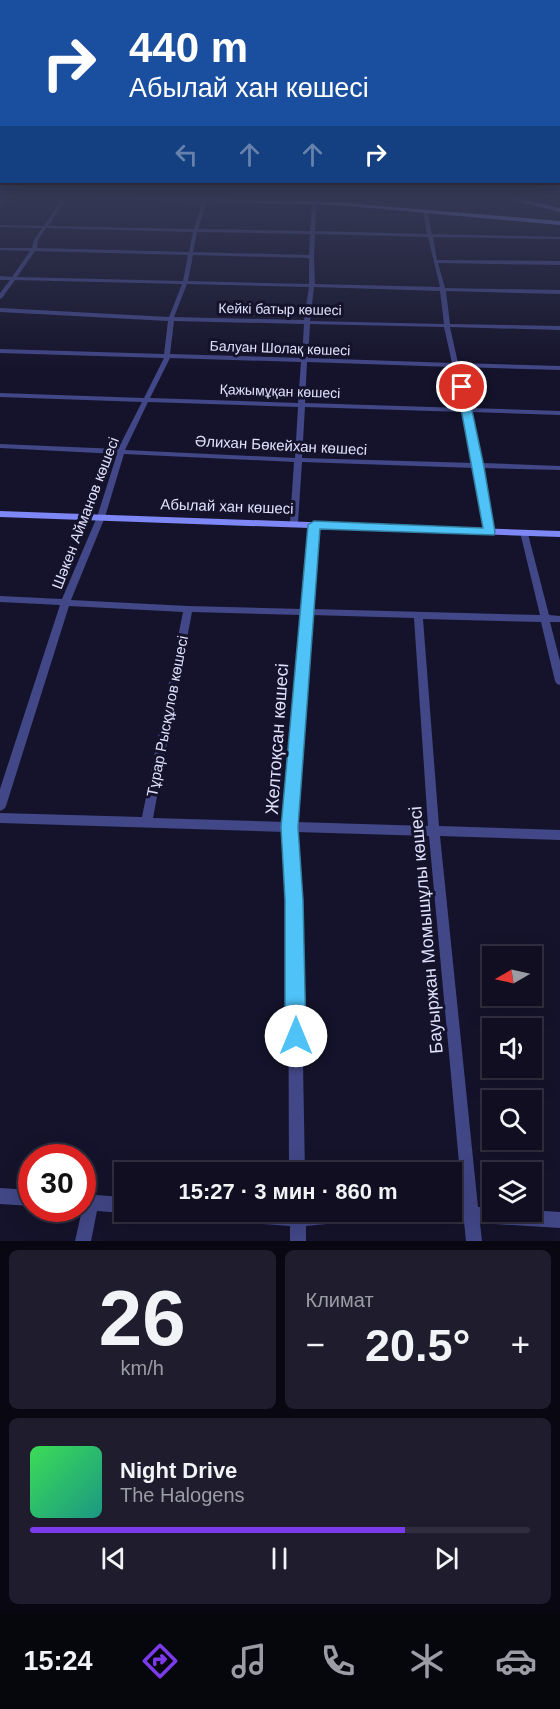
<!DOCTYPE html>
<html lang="ru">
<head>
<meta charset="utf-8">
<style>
  body { margin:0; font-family:Helvetica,sans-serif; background:#1e1c2d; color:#f1f3f6; height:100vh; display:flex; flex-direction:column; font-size:22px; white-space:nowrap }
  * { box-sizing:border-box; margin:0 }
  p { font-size:20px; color:#9c9ca5 }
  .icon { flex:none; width:33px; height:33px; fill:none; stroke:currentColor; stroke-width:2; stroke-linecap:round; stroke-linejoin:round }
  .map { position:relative; height:1241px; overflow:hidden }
  .drawer { display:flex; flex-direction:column; gap:9px; padding:9px; background:#090812; flex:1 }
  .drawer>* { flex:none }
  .banner { position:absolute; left:0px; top:0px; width:561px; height:183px; box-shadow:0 6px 24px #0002,0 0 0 2px #302e3e; background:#1a4fa0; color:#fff; overflow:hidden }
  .needle { width:39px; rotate:261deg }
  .tools { position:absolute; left:482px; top:946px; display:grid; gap:12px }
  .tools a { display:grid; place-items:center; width:60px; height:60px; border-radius:0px; background:#100e20; box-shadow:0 6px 24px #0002,0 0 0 2px #302e3e; font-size:30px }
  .speed { position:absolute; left:18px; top:1144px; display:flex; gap:12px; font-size:30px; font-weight:700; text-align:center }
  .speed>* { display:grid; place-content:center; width:78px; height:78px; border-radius:50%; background:#100e20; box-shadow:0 6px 24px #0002,0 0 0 2px #302e3e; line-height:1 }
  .speed .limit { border:9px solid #d22; background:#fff; color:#111 }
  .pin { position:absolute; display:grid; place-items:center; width:51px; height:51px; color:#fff; margin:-26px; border:3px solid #fff; border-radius:50%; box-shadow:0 2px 6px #0007 }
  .me { position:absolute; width:66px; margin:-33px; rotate:0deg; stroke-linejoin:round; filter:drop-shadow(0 0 4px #0008) }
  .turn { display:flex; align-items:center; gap:21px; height:126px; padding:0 30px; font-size:27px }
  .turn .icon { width:78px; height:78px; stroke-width:2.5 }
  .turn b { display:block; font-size:42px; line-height:51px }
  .lanes { display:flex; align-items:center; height:57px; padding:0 30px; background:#0003; justify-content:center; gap:30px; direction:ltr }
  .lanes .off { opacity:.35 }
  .big { font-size:45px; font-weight:600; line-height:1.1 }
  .drawer .card { flex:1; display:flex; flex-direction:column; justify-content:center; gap:9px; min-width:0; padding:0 21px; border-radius:9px; background:#1e1c2d }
  .drawer .dial { align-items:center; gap:0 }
  .dial b { font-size:78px; line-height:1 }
  .song { display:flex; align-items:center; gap:18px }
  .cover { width:72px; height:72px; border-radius:9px; background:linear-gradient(135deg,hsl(130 70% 55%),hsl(170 70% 35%)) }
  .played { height:6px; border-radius:3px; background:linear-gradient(90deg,#7c3aed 75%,#302e3e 75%) }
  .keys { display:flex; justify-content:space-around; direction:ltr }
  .heat { display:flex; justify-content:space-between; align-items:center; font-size:33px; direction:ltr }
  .drawer .tiles { flex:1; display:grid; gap:9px; grid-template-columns:1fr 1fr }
  .card:last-child { grid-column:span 2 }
  .trip { position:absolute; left:114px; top:1162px; width:348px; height:60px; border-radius:0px; background:#100e20; box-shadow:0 6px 24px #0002,0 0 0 2px #302e3e; font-weight:600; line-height:60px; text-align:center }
  .tab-bar { display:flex; height:96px; justify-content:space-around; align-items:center; background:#06060d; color:#9c9ca5 }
  .tab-bar .icon { width:42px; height:42px }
  .tab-bar .on { color:#7c3aed }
  .tab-bar b { font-size:27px; color:#f1f3f6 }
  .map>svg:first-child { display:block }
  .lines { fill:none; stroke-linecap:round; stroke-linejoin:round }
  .street { fill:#424787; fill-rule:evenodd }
  .secondary { fill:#7d87f6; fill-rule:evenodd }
  .route { fill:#4fc3f7; stroke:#337fa1; stroke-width:1.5 }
  .labels { text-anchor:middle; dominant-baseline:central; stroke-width:6; stroke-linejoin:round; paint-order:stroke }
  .far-street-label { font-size:14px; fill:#e0e0fd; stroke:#15132b }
  .street-label { font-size:15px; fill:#e0e0fd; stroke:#15132b }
  .near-street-label { font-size:18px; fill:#e0e0fd; stroke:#15132b }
</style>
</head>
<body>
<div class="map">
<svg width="560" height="1241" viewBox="0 0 560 1241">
  <rect width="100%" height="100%" fill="#15132b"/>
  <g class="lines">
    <path class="street" d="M4,197H9L0,206V202Z
      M63,197L67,198L48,226L194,229L204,197H208L198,229L310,231L313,197H317L315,231L427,234L423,211L425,210L427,211L432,234L560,237V239L433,237L437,260L560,261V265L438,263L445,288L560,290V294L446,291L450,324L560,326V330L450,327L458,363L560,366V370L459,367L469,408L560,411V415L470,412L482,463L560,466V470L483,468L493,532L492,534H486L485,532L475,468L302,462L298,523L294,526L290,523L294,462L124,454L105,517L71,600L188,606L303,609L310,525L314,522L318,525L312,609L540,615L520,532L521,530H527L549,615L560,616V622H550L560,661V685L557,684L555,681L541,622L423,619L439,826L560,830V840L440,836L478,1207L492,1208V1212H531V1210L560,1212V1228L480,1223L482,1241H466L464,1222L430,1220L425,1217L422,1212H452V1206H463L429,836L296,832L300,900L305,1173H289L288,900L285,832L0,823V813L142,817L183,612L69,606L6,806L4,809L0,811V789L60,605L0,602V596L62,599L97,517L117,454L0,448V444L118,449L142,402L0,397V393L144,398L164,358L0,353V349L164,354L168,321L0,312V308L169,317L182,284L15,280L2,298L0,299V293L10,280H0V276L12,277L30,251L0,250V248H32L34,240L42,228L0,227V225L44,226ZM46,228L193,232L189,252L37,248L38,240ZM197,232L310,234L309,255L193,252ZM315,234L428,237L440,287L315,284L314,257ZM35,251L188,255L183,281L17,277ZM193,255L309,258V284L188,281ZM187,284L309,287L304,320L174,317ZM314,287L440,291L444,324L310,321ZM174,321L304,324L302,358L170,354ZM310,324L444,327L452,363L308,358ZM170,358L301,362L298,403L150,398ZM307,362L453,367L462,408L305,403ZM148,402L298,407L295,458L125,450ZM305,407L463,412L474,463L302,458ZM192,612L302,615L285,822L153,818ZM311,615L414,618L428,826L296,822Z
      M0,1188L32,1190V1206L0,1204Z
      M82,1194L124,1197V1212H126L124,1213L97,1211L91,1241H75L82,1210L80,1209H82Z
      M205,1212H375L372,1217L367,1220L306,1226V1241H290V1226L213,1220L208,1217Z"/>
    <path class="secondary" d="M40,197L211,198L336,202L560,221V225L336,205Z
      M501,197H513L560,208V212Z
      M0,511L560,531V537L0,517Z"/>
  </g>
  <linearGradient id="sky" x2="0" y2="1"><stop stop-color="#0c0a18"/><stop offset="0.53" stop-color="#353955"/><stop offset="1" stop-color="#353955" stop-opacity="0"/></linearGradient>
  <rect width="560" height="371" fill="url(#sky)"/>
  <path class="route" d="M462,384L467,387L484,467L495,532L494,535L320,529L298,827L303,900L306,1036L303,1044L296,1047L288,1044L285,1036V900L281,827L308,525L314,521L483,528L457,387Z"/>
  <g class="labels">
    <g class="far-street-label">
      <text transform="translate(280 309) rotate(1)">Кейкі батыр көшесі</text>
      <text transform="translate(280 348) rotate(2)">Балуан Шолақ көшесі</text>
      <text transform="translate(280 391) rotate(2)">Қажымұқан көшесі</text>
    </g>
    <g class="street-label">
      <text transform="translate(281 445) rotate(3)">Әлихан Бөкейхан көшесі</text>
      <text transform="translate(227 506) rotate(2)">Абылай хан көшесі</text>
      <text transform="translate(85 513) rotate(-69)">Шәкен Айманов көшесі</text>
      <text transform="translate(167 716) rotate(-79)">Тұрар Рысқұлов көшесі</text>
    </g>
    <g class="near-street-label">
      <text transform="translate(277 739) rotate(-86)">Желтоқсан көшесі</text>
      <text transform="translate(426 930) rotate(-95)">Бауыржан Момышұлы көшесі</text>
    </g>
  </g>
</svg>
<div class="tools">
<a><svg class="needle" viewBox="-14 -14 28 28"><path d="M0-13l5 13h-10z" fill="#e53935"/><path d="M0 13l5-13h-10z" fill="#9c9ca5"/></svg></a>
<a><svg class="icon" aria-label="sound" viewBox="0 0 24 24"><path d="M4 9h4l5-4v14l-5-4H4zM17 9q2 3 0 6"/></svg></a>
<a><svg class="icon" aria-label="search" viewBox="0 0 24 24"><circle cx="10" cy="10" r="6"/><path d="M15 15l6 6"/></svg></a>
<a><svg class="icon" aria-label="layers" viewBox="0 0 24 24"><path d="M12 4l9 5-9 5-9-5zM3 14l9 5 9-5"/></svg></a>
</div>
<div class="speed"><div class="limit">30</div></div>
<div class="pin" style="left:462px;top:387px;background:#d93025"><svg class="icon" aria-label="arrive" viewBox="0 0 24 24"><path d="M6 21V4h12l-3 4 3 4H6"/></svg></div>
<svg class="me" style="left:296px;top:1036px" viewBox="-20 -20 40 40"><circle r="19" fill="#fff"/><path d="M0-13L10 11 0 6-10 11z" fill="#4fc3f7"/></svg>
<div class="trip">15:27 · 3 мин · 860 m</div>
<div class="banner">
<div class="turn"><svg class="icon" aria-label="right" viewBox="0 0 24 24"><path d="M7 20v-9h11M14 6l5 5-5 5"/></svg><div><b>440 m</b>Абылай хан көшесі</div></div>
<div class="lanes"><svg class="icon off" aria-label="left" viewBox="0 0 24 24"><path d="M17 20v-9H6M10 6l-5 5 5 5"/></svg><svg class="icon off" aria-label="ahead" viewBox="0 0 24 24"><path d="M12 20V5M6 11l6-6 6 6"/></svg><svg class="icon off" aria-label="ahead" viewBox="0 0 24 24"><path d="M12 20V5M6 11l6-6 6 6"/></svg><svg class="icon" aria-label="right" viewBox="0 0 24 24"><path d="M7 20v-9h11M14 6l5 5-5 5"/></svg></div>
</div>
</div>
<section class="drawer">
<div class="tiles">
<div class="card dial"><b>26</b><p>km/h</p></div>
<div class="card"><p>Климат</p>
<div class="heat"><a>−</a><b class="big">20.5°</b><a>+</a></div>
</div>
<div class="card">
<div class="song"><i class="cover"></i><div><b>Night Drive</b><p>The Halogens</p></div></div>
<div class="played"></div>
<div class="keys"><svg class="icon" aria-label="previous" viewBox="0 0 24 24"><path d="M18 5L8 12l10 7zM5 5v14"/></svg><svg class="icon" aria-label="pause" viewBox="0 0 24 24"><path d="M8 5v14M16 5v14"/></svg><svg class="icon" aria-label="next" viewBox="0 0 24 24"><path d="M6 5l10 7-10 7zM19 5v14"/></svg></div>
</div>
</div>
</section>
<nav class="tab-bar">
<b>15:24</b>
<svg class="icon on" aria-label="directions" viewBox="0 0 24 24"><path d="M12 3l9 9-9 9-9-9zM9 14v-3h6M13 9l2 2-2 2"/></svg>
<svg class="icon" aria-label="music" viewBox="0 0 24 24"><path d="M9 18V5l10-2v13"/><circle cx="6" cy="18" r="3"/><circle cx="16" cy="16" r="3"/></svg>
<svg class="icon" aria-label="phone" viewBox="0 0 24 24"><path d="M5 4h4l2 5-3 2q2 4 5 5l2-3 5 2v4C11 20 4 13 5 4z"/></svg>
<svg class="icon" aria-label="climate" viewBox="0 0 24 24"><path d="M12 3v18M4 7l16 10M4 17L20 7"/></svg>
<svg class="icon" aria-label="car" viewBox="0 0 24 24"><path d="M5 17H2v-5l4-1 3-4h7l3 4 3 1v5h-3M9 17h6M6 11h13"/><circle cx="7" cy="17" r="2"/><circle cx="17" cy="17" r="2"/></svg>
</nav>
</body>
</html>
